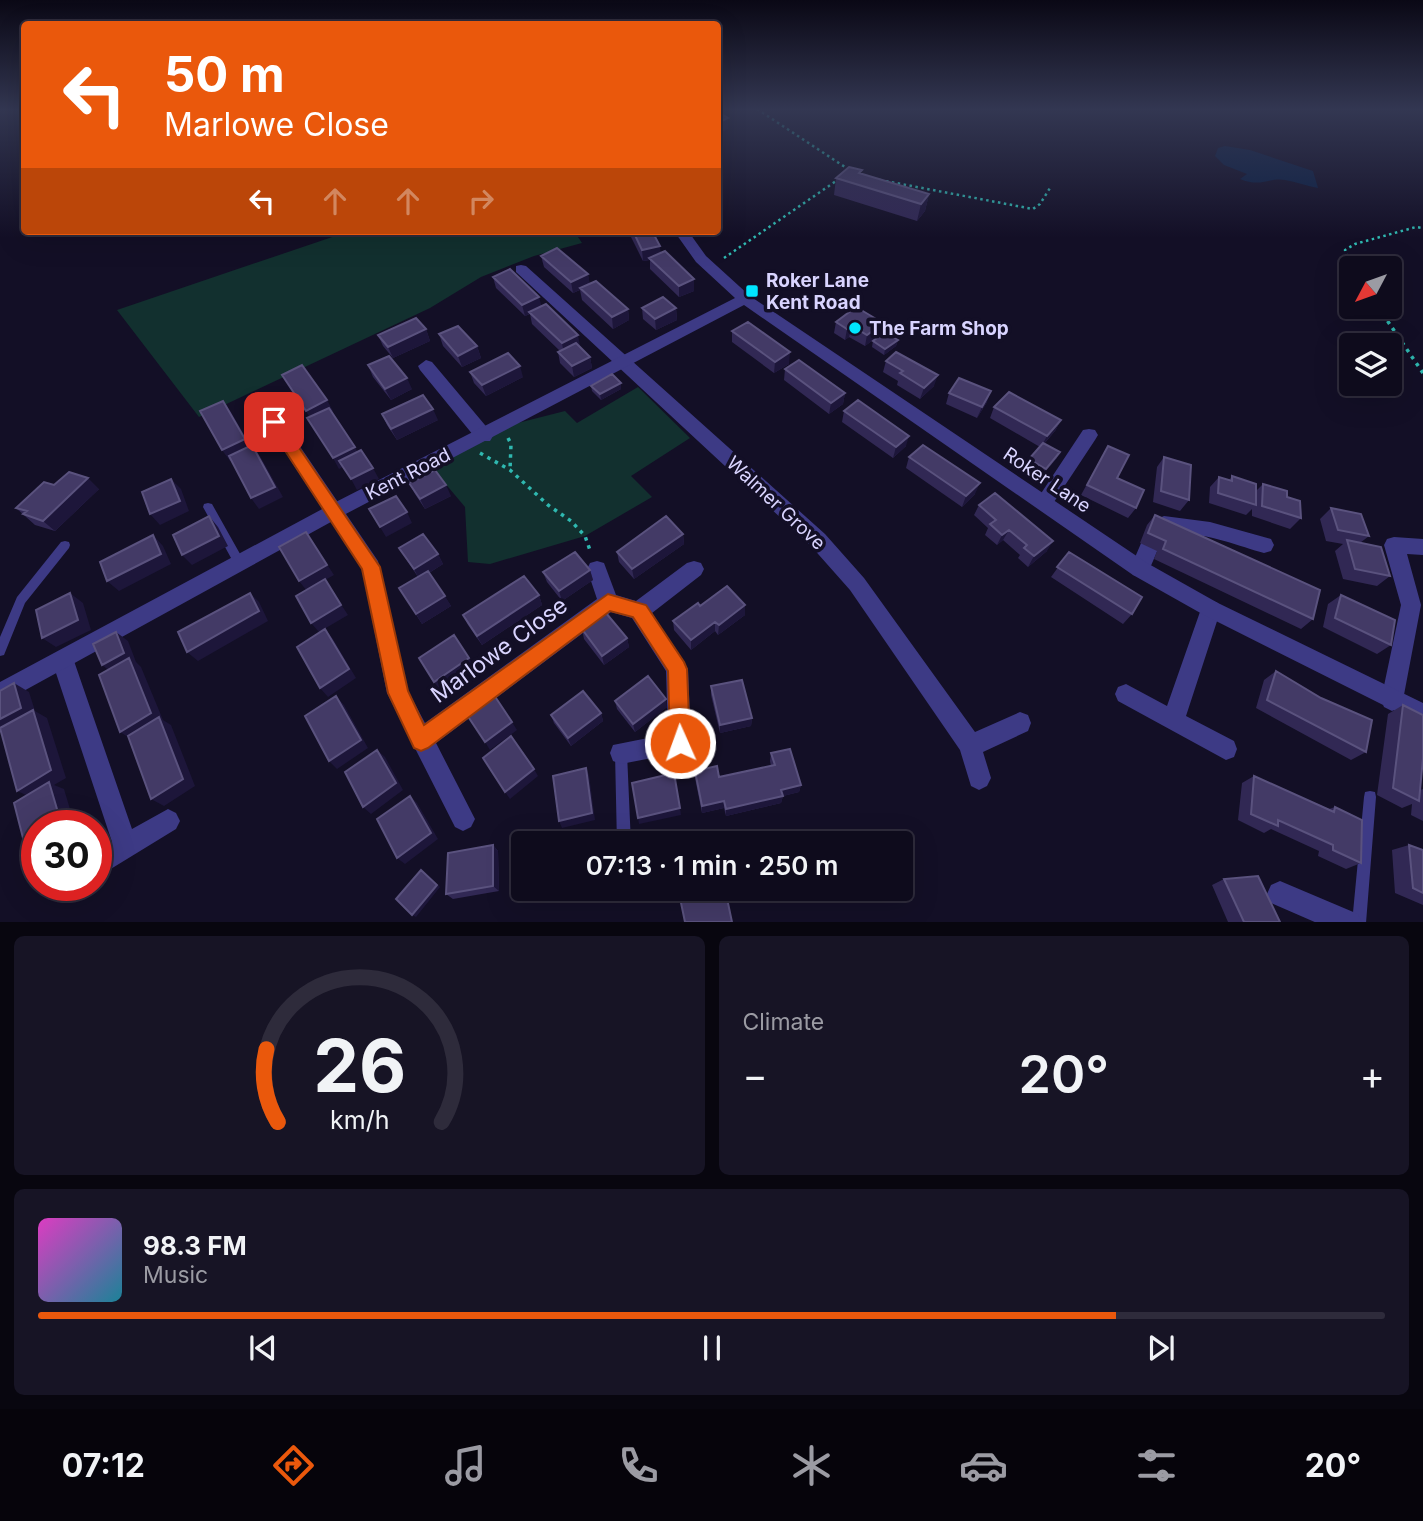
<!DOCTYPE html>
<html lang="en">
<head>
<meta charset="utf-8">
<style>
  body { margin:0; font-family:Inter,sans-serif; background:#171425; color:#f1f3f6; height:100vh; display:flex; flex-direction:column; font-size:26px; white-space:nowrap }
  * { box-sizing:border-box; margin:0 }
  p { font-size:23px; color:#9b9ba3 }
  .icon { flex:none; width:38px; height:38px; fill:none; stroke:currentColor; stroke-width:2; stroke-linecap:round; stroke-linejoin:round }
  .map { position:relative; height:922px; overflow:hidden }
  .sheet { display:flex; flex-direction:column; gap:14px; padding:14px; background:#08060f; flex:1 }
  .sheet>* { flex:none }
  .banner { position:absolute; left:21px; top:21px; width:700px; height:214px; border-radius:7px; box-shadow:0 7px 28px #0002,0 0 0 2px #2e2b3b; background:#ea580c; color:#fff; overflow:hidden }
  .needle { width:46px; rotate:229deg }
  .buttons { position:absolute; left:1339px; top:256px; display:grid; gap:14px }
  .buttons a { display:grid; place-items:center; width:63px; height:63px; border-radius:7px; background:#0e0b1c; box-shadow:0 7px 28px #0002,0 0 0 2px #2e2b3b; font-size:35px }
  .speed { position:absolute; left:21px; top:810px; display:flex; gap:14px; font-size:35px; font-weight:700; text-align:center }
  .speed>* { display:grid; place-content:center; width:91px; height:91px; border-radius:50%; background:#0e0b1c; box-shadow:0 7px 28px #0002,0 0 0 2px #2e2b3b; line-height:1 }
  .speed .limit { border:10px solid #d22; background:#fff; color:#111 }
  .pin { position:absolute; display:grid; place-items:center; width:60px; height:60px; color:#fff; margin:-30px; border-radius:14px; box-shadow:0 4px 10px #0006 }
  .me { position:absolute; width:77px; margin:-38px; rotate:358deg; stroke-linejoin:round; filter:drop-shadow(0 0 5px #0008) }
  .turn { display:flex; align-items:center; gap:24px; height:147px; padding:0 28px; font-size:32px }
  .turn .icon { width:91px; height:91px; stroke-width:2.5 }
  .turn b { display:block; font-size:49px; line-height:60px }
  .lanes { display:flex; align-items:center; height:66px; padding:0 28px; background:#0003; justify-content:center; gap:35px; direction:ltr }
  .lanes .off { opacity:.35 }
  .big { font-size:52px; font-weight:600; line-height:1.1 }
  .sheet .card { flex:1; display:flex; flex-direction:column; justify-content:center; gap:10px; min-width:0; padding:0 24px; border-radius:10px; background:#171425 }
  .sheet .dial { align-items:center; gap:0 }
  .dial svg { height:182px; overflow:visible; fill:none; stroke:#2e2b3b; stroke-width:7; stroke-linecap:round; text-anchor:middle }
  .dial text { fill:#f1f3f6; stroke:none }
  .song { display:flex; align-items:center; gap:21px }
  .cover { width:84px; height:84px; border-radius:10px; background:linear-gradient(135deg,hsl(310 70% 55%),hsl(190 70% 35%)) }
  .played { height:7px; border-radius:4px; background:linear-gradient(90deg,#ea580c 80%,#2e2b3b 80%) }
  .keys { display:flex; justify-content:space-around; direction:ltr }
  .heat { display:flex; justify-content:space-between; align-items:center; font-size:38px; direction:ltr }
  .sheet .tiles { flex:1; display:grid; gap:14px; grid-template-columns:1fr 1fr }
  .card:last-child { grid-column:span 2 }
  .trip { position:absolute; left:511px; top:831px; width:402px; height:70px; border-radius:7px; background:#0e0b1c; box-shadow:0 7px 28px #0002,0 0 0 2px #2e2b3b; font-weight:600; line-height:70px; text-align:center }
  .tab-bar { display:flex; height:112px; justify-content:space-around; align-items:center; background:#06040b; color:#9b9ba3 }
  .tab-bar .icon { width:49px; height:49px }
  .tab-bar .selected { color:#ea580c }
  .tab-bar b { font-size:32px; color:#f1f3f6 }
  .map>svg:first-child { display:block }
  .green { fill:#12302f }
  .water { fill:#0a1f44 }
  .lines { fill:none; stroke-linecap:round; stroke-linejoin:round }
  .path-far1 { stroke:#2fb8b0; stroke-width:2.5; stroke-dasharray:2.5 3.5; stroke-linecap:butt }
  .path { stroke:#2fb8b0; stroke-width:3.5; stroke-dasharray:3.5 5; stroke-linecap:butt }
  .service { fill:#3d3a85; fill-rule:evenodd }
  .minor { fill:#3d3a85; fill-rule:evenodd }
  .tertiary { fill:#3d3a85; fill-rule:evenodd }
  .wall { fill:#312854 }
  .shaded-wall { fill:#1d163a }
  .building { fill:#433a66; stroke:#5a527e; stroke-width:2 }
  .route { fill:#ea580c; stroke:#983908; stroke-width:2 }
  .poi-dot { fill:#00e5ff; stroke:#130f26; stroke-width:2.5 }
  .labels { text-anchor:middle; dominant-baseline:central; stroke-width:7; stroke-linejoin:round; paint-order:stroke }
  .poi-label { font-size:19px; font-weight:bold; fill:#d9d4ff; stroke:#130f26; text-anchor:start }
  .street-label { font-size:19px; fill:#d9d4ff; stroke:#130f26 }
  .near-street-label { font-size:23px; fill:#d9d4ff; stroke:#130f26 }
</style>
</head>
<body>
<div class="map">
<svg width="1423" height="923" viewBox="0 0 1423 923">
  <rect width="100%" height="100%" fill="#130f26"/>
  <path class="green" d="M350,231H574L582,243L534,256L481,277L430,308L199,417L117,310Z
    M638,387L690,438L631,476L652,497L585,536L490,564L468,562L465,507L428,463L502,427L565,411L577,423Z"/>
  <path class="water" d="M1225,146L1250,150L1313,171L1318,188C1307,186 1296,182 1285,180C1269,177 1261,188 1240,179L1247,174L1224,165L1215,156L1218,148Z"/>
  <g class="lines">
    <path class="path-far1" d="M757,109L851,171
      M880,180L1033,209L1040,204L1050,188
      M724,258L839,179
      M1351,268L1345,250L1355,244L1416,227L1423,228
      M1377,306L1379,309"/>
    <path class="path" d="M1378,307L1423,373
      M508,438L511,444L510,470
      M480,453L510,470L548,505L571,521L585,536L591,553"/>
    <path class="service" d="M208,503L212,504L244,561L245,564L244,567L240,569L236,567L203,507L204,504Z
      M65,541L69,542L70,545L69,548L25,603L4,655L0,656V637L17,597L61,542Z
      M621,747L625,749L627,753L631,844H617L615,753L617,749Z
      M1370,791L1375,792L1376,797L1366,923H1352L1364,797L1365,792Z"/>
    <path class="minor" d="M521,265L526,266L825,534L864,578L975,732L1020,712L1028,715L1031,723L1028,731L983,752L991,778L987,786L979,790L971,786L960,750L850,590L811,546L516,272V266Z
      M426,360L432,362L490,431L493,436L490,441H478L420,370L418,366Z
      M259,393L265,395L378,561L408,691L425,723L597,599L587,569L590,563L597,561L604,563L616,595L636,601L687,563L694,561L701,563L704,569L701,575L652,613L688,669L691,743L688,751L621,764L613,761L610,753L613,745L668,734L666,671L632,618L611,612L436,743L475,819L471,827L463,831L455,827L387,693L362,569L253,403L251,399Z
      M1089,429L1095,430L1098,435L1095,440L1050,508L1044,510L1038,508L1035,503L1038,498L1083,430Z
      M1164,516L1210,522L1271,539L1274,545L1271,551L1264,553C1236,545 1188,526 1160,536L1153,533L1151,528L1157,519Z
      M1394,537L1423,539V555L1407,554L1421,605L1403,700L1400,707L1392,711L1384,707L1381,700L1401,605L1384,545L1387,539Z
      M1149,539L1156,541L1159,547L1147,575L1140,577L1133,575L1130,569L1142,541Z
      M1211,600L1218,603L1221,609L1186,716L1234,741L1237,749L1234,757L1226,760L1118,701L1115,694L1118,687L1126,684L1167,706L1201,609L1204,603Z
      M63,651L70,654L74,661L132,829L168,809L176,813L180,821L176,829L96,878V852L112,842L52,661L56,654Z
      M1280,881L1358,914L1362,923H1317L1271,903L1267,894L1271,885Z"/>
    <path class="tertiary" d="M674,231H688L706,256L750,296L1147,563L1218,603L1423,703V725L1204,615L1133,575L744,305L340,517L0,704V682L326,507L735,298L696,262Z"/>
  </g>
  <path class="wall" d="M861,174L929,194L925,211L917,221L834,195L836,178Z
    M628,231H652L661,253L694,291L679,297L650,269V260L643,261Z
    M541,256L588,274L589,284L628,309L629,320L613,329L582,300L580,290L573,293L544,267Z
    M493,277L541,307L590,357L592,368L574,377L560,363L558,352L560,351L532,324L530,314L525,316L496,288Z
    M642,308H676L677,320L656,330L643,319Z
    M836,322L881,334L865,346L849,337L845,340L834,333Z
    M426,329L430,341L393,358L383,346L378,335Z
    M732,331L789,364L774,373L732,342Z
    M439,334L477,346L481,358L462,367L443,346Z
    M898,340L896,346L884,355L872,347L873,341Z
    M886,361L934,386L920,399L897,385L898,381L883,372Z
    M368,365L412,389L391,400L373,377Z
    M785,369L845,393L843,404L829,414L784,380Z
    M470,372L523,377L486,396L474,383Z
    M591,386L621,389L601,400L592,391Z
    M949,393L987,402L977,418L946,404Z
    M994,407L1061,420L1055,431L1044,444L1057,458L1043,474L1026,464L1029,459L1040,447L990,418Z
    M844,411L906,446L893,458L842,422Z
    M382,414L438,420L397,440L387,425Z
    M1108,446L1117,478L1136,508L1128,518L1081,495Z
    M909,457L975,494L962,507L906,468Z
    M1164,457L1189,500L1180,511L1153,502L1157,467Z
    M1232,476L1256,491L1263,484L1287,497L1301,518L1290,529L1252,516V509L1246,515L1209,503L1210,487L1219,477L1229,480Z
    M409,483L451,496L425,509L415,494Z
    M54,485L99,489L55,531L35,525L16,508Z
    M979,505L1047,551L1028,567L1018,558L1020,555L1003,540L997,545L985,535L988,528L974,515Z
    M1331,508L1369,536L1360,543L1390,576L1377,586L1343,579L1335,551L1343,544L1326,541L1320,519Z
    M1155,515L1313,619L1301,629L1154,559L1157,551L1140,543L1147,525Z
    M683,534L684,544L634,579L619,562L617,552Z
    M399,548L438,554L443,564L429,573L451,606L422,624L399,588L418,577Z
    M1069,552L1132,614L1123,624L1051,577Z
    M590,570L593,580L562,601L547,582L543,572Z
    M539,595L542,605L482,645L468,625L463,615Z
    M1341,595L1391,645L1377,654L1323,627L1328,604Z
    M700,606L745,615L718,635L715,631L691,650L674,630L673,621Z
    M582,629L627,638L629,647L604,665L584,639Z
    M1276,671L1366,752L1351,760L1256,708L1264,680Z
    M711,686L752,718L751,726L720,733L711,695Z
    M615,701L667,707L635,732L617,709Z
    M1403,705L1420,790L1423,789V821L1411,815L1412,804L1402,808L1377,795L1388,714Z
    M601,713L603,721L571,746L554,723L551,715Z
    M771,753L801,785L799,792L783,796L781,803L726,816L724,808L702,813L695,778V771L719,777L771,766L770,761Z
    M1254,776L1329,809L1335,807L1361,863L1346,869L1318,856L1319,851L1271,829L1264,833L1238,820L1242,783Z
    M493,845L498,851L499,891L453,899L446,894Z
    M1409,845L1423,850V905L1395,893L1392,850Z
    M1224,879L1280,922H1228L1212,885Z"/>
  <path class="shaded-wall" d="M728,118V129L718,134V123Z
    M929,194L925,211L917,221L921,204Z
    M660,246L661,257L649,258L650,260L643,261L642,250Z
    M588,274L590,285L573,293L571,282Z
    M694,279V291L679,297V286Z
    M539,297L542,308L525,316L522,305Z
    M676,308L677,320L656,330L655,319Z
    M628,309L629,320L613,329L612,317Z
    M883,323L881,334L865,346L867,335Z
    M852,326L849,337L845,340L847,329Z
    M426,329L430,341L393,358L388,347Z
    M578,335L580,346L564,355L562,343Z
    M898,340L896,346L884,355L885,349Z
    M477,346L481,358L462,367L458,356Z
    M790,352L789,364L774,373L775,362Z
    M590,357L592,368L574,377L572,366Z
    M520,366L523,377L486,396L482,385Z
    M938,375L934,386L920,399L924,388Z
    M407,378L412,389L391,400L385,389Z
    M621,383V389L601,400L600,394Z
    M991,391L987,402L977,418L982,407Z
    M845,393L843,404L829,414L831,403Z
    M327,400L333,411L312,422L306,411Z
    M223,401L231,412L253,450L230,461L222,450Z
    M433,409L438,420L397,440L391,429Z
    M1061,420L1055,431L1041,447L1047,436Z
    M909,436L906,446L893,458L896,447Z
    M252,445L260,456L283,497L259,509L251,498Z
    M355,447L361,458L339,469L333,458Z
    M1060,452L1057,458L1043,474L1046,469Z
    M373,468L379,479L357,490L351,479Z
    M88,478L99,489L55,531L43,521Z
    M171,479L181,489L189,511L160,525L150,514Z
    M980,483L975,494L962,507L966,496Z
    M446,485L451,496L425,509L420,499Z
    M407,512L412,523L386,537L380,527Z
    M209,516L218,527L228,546L192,565L182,555Z
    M1009,530L1003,540L997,545L1002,535Z
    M306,532L334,575L325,580L348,615L319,632L311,623L307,591L299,581Z
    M683,534L684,544L634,579L632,569Z
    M153,535L163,546L171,564L119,591L107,581Z
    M1053,541L1047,551L1028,567L1034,556Z
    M438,554L443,564L419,579L414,569Z
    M590,570L593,580L562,601L559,591Z
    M70,593L83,603L91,630L56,647L42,638Z
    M250,593L259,602L268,621L198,661L187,652Z
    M539,595L542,605L482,645L477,636Z
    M445,596L451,606L422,624L416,614Z
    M745,605V615L718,635L719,625Z
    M715,622V631L691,650V640Z
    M325,629L333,639L356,678L328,697L320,688Z
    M116,632L128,641L136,662L141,667L163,720L171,725L195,786L164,806L151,799L133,740L120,732L114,674L102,665Z
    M627,638L629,647L604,665L602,656Z
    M469,658L474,667L440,690L434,682Z
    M14,683L29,692L35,711L47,718L66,778L54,785L64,789L75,826H62L33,798L17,791L3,734L0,733V719Z
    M336,696L344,705L368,748L337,769L329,761Z
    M666,699L667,707L635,732L633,724Z
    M601,713L603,721L571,746L568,738Z
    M752,718L751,726L720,733V725Z
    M512,722L517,730L490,750L485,742Z
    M377,750L385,757L403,790L371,814L363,807Z
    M586,768L589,775L595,820L562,828L559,821Z
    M534,769L538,776L510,799L505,792Z
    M801,785L799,792L779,797L781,790Z
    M410,796L417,803L438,839L405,864L397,858Z
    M783,796L781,803L726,816V809Z
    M724,801V808L702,813V806Z
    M680,808L681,815L639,824L638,818Z
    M493,845L498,851L499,891L493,886Z
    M425,873L440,887L416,917L412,915Z
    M575,889H593V890L556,900L552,895Z"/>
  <path class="building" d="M718,112L728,118L718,123Z
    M849,167L862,170L859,173L929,194L921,204L836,178Z
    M633,231H652L660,246L642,250Z
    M557,248L588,274L571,282L541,256Z
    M665,251L694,279L679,286L649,258Z
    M510,269L539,297L522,305L493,277Z
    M596,281L628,309L612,317L580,288Z
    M663,297L676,308L655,319L642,308Z
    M546,304L578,335L562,343L529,312Z
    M856,307L883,323L867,335L852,326L847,329L836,322Z
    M416,318L426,329L388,347L378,335Z
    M748,322L790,352L775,362L732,331Z
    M458,326L477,346L458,356L439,334Z
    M885,332L898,340L885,349L873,341Z
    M576,343L590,357L572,366L558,352Z
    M896,352L938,375L924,388L900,373L903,371L886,361Z
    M508,353L520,366L482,385L470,372Z
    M389,356L407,378L385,389L368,365Z
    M799,360L845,393L831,403L785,369Z
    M302,365L327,400L306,411L282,375Z
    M612,374L621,383L600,394L591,386Z
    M959,378L991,391L982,407L949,393Z
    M1009,392L1061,420L1047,436L994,407Z
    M423,395L433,409L391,429L382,414Z
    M858,400L909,436L896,447L844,411Z
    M223,401L245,439L222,450L200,411Z
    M329,408L355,447L333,458L307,418Z
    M1043,443L1060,452L1046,469L1029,459Z
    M252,445L275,487L251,498L229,456Z
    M923,445L980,483L966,496L909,457Z
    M1108,446L1129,455L1117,478L1144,490L1136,508L1087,485Z
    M361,450L373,468L351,479L339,461Z
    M1164,457L1191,465L1189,500L1161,491Z
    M435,470L446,485L420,499L409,483Z
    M69,472L88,478L43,521L23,514L27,511L16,508L44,482L54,485Z
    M1232,476L1256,484V505L1218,493L1219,477L1232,481Z
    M171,479L180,501L150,514L142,492Z
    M1263,484L1287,491V497L1300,501L1301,518L1262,506Z
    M995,493L1053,541L1034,556L1024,548L1027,545L1009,530L1002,535L990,524L996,520L979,505Z
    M396,496L407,512L380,527L369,509Z
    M1331,508L1361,514L1369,536L1338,530Z
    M1155,515L1320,590L1313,619L1163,549L1166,541L1148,533Z
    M209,516L219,536L182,555L173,535Z
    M666,516L683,534L632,569L617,552Z
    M306,532L327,565L299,581L279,547Z
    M423,534L438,554L414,569L399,548Z
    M153,535L161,554L107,581L100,562Z
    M1347,540L1381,547L1390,576L1355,569Z
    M575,552L590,570L559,591L543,572Z
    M1069,552L1142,597L1132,614L1057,567Z
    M428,571L445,596L416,614L399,588Z
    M524,576L539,595L477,636L463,615Z
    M325,579L341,605L311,623L296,596Z
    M727,586L745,605L719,625L715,622L691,640L673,621L698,603L700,606Z
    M70,593L78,620L42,638L36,610Z
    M250,593L259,611L187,652L178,632Z
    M1341,595L1395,620L1391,645L1335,618Z
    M606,613L627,638L602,656L582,629Z
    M325,629L349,669L320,688L297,647Z
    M116,632L124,653L102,665L93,644Z
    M454,635L469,658L434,682L419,658Z
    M129,658L151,713L120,732L99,675Z
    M1276,671L1321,698L1372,720L1366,752L1267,700Z
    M648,676L666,699L633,724L615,701Z
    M742,680L752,718L720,725L711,686Z
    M14,683L21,708L0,719V691Z
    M583,691L601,713L568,738L551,715Z
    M492,692L512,722L485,742L465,712Z
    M336,696L361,740L329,761L305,716Z
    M1403,705L1423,715V758L1419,801L1393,788Z
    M33,710L51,770L17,791L0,728Z
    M159,717L183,779L151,799L128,736Z
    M511,736L534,769L505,792L483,758Z
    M790,749L801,785L781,790L783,796L726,809L724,801L702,806L695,771L717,766L719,777L775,765L771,753Z
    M377,750L396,783L363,807L345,772Z
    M586,768L592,813L559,821L553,776Z
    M674,773L680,808L638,818L632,783Z
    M1254,776L1334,812L1335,807L1362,820L1361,863L1333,850V845L1278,820V826L1251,814Z
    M49,782L62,826H37V871L32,873L14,803Z
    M410,796L431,833L397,858L377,819Z
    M584,835L585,844H550Z
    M493,845V886L446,894L448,853Z
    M1409,845L1423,850V893L1413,888Z
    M421,870L437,885L412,915L396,899Z
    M1258,876L1280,922H1244L1224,879Z
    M551,889H575L552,895Z
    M715,889H725L732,922H685L680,898Z"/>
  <linearGradient id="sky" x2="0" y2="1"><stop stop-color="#0a0815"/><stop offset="0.46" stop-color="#333752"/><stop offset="1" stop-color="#333752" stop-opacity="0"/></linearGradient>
  <rect width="1423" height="238" fill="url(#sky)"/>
  <path class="route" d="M274,416L279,418L380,567L408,691L424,725L608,594L646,605L684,662L687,669L690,743L687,751L680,754L673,751L670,743L668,671L633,617L610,611L428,748L421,751L414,748L388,693L362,569L269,426L266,422L269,418Z"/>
  <g class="poi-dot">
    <rect x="745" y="284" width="14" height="14" rx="3.5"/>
    <circle cx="855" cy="328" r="7"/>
  </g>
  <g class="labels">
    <g class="poi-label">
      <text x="766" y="280">Roker Lane<tspan x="766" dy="22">Kent Road</tspan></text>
      <text x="869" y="328">The Farm Shop</text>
    </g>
    <g class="street-label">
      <text transform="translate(408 474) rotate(-27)">Kent Road</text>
      <text transform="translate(1047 480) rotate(34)">Roker Lane</text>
      <text transform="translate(776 503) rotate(43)">Walmer Grove</text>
    </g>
    <g class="near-street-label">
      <text transform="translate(499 650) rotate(-36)">Marlowe Close</text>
    </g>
  </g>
</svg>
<div class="buttons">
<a><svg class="needle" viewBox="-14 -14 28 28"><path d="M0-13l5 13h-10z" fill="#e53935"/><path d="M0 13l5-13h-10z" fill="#9b9ba3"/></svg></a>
<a><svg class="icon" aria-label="layers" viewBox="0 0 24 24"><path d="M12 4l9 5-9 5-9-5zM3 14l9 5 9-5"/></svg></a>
</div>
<div class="speed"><div class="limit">30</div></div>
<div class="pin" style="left:274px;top:422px;background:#d93025"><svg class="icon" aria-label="arrive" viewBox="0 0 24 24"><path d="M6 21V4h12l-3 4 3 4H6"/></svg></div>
<svg class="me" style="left:680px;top:743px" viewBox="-20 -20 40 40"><circle r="17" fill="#ea580c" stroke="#fff" stroke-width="3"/><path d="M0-11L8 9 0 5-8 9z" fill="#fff"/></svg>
<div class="trip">07:13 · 1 min · 250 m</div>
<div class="banner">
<div class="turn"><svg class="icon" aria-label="left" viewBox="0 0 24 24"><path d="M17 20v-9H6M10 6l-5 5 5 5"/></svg><div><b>50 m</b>Marlowe Close</div></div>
<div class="lanes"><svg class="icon" aria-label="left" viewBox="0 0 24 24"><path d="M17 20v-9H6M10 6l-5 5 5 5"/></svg><svg class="icon off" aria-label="ahead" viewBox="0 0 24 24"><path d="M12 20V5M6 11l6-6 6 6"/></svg><svg class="icon off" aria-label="ahead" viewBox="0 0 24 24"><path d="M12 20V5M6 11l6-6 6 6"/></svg><svg class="icon off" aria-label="right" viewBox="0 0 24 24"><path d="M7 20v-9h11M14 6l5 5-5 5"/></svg></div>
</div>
</div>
<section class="sheet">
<div class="tiles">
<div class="card dial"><svg viewBox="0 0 100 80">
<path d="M14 69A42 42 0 1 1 86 69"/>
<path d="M14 69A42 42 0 0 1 9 37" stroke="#ea580c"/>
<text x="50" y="56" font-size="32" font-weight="700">26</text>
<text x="50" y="72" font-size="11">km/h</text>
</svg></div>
<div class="card"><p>Climate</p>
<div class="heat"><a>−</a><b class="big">20°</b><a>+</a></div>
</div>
<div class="card">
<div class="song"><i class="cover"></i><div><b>98.3 FM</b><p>Music</p></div></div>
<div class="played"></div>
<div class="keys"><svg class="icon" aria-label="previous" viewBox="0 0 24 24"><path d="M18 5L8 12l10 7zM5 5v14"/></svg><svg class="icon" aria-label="pause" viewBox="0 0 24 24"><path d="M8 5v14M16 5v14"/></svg><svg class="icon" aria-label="next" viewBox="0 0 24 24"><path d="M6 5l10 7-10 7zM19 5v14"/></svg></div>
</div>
</div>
</section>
<nav class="tab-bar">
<b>07:12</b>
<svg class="icon selected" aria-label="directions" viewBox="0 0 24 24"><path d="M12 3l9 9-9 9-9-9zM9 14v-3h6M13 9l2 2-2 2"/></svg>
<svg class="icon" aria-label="music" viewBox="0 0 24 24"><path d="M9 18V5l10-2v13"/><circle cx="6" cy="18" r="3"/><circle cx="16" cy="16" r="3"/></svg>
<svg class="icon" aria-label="phone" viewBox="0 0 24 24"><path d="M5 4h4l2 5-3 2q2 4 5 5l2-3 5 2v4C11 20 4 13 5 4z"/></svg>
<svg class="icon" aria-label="climate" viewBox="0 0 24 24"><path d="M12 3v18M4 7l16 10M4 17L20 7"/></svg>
<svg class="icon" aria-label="car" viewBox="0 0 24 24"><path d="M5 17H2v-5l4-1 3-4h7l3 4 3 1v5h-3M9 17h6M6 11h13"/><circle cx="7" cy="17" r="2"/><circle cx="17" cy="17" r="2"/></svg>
<svg class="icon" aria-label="filters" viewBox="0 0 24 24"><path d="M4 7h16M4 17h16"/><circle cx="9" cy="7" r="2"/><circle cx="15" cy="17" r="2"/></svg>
<b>20°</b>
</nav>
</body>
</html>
